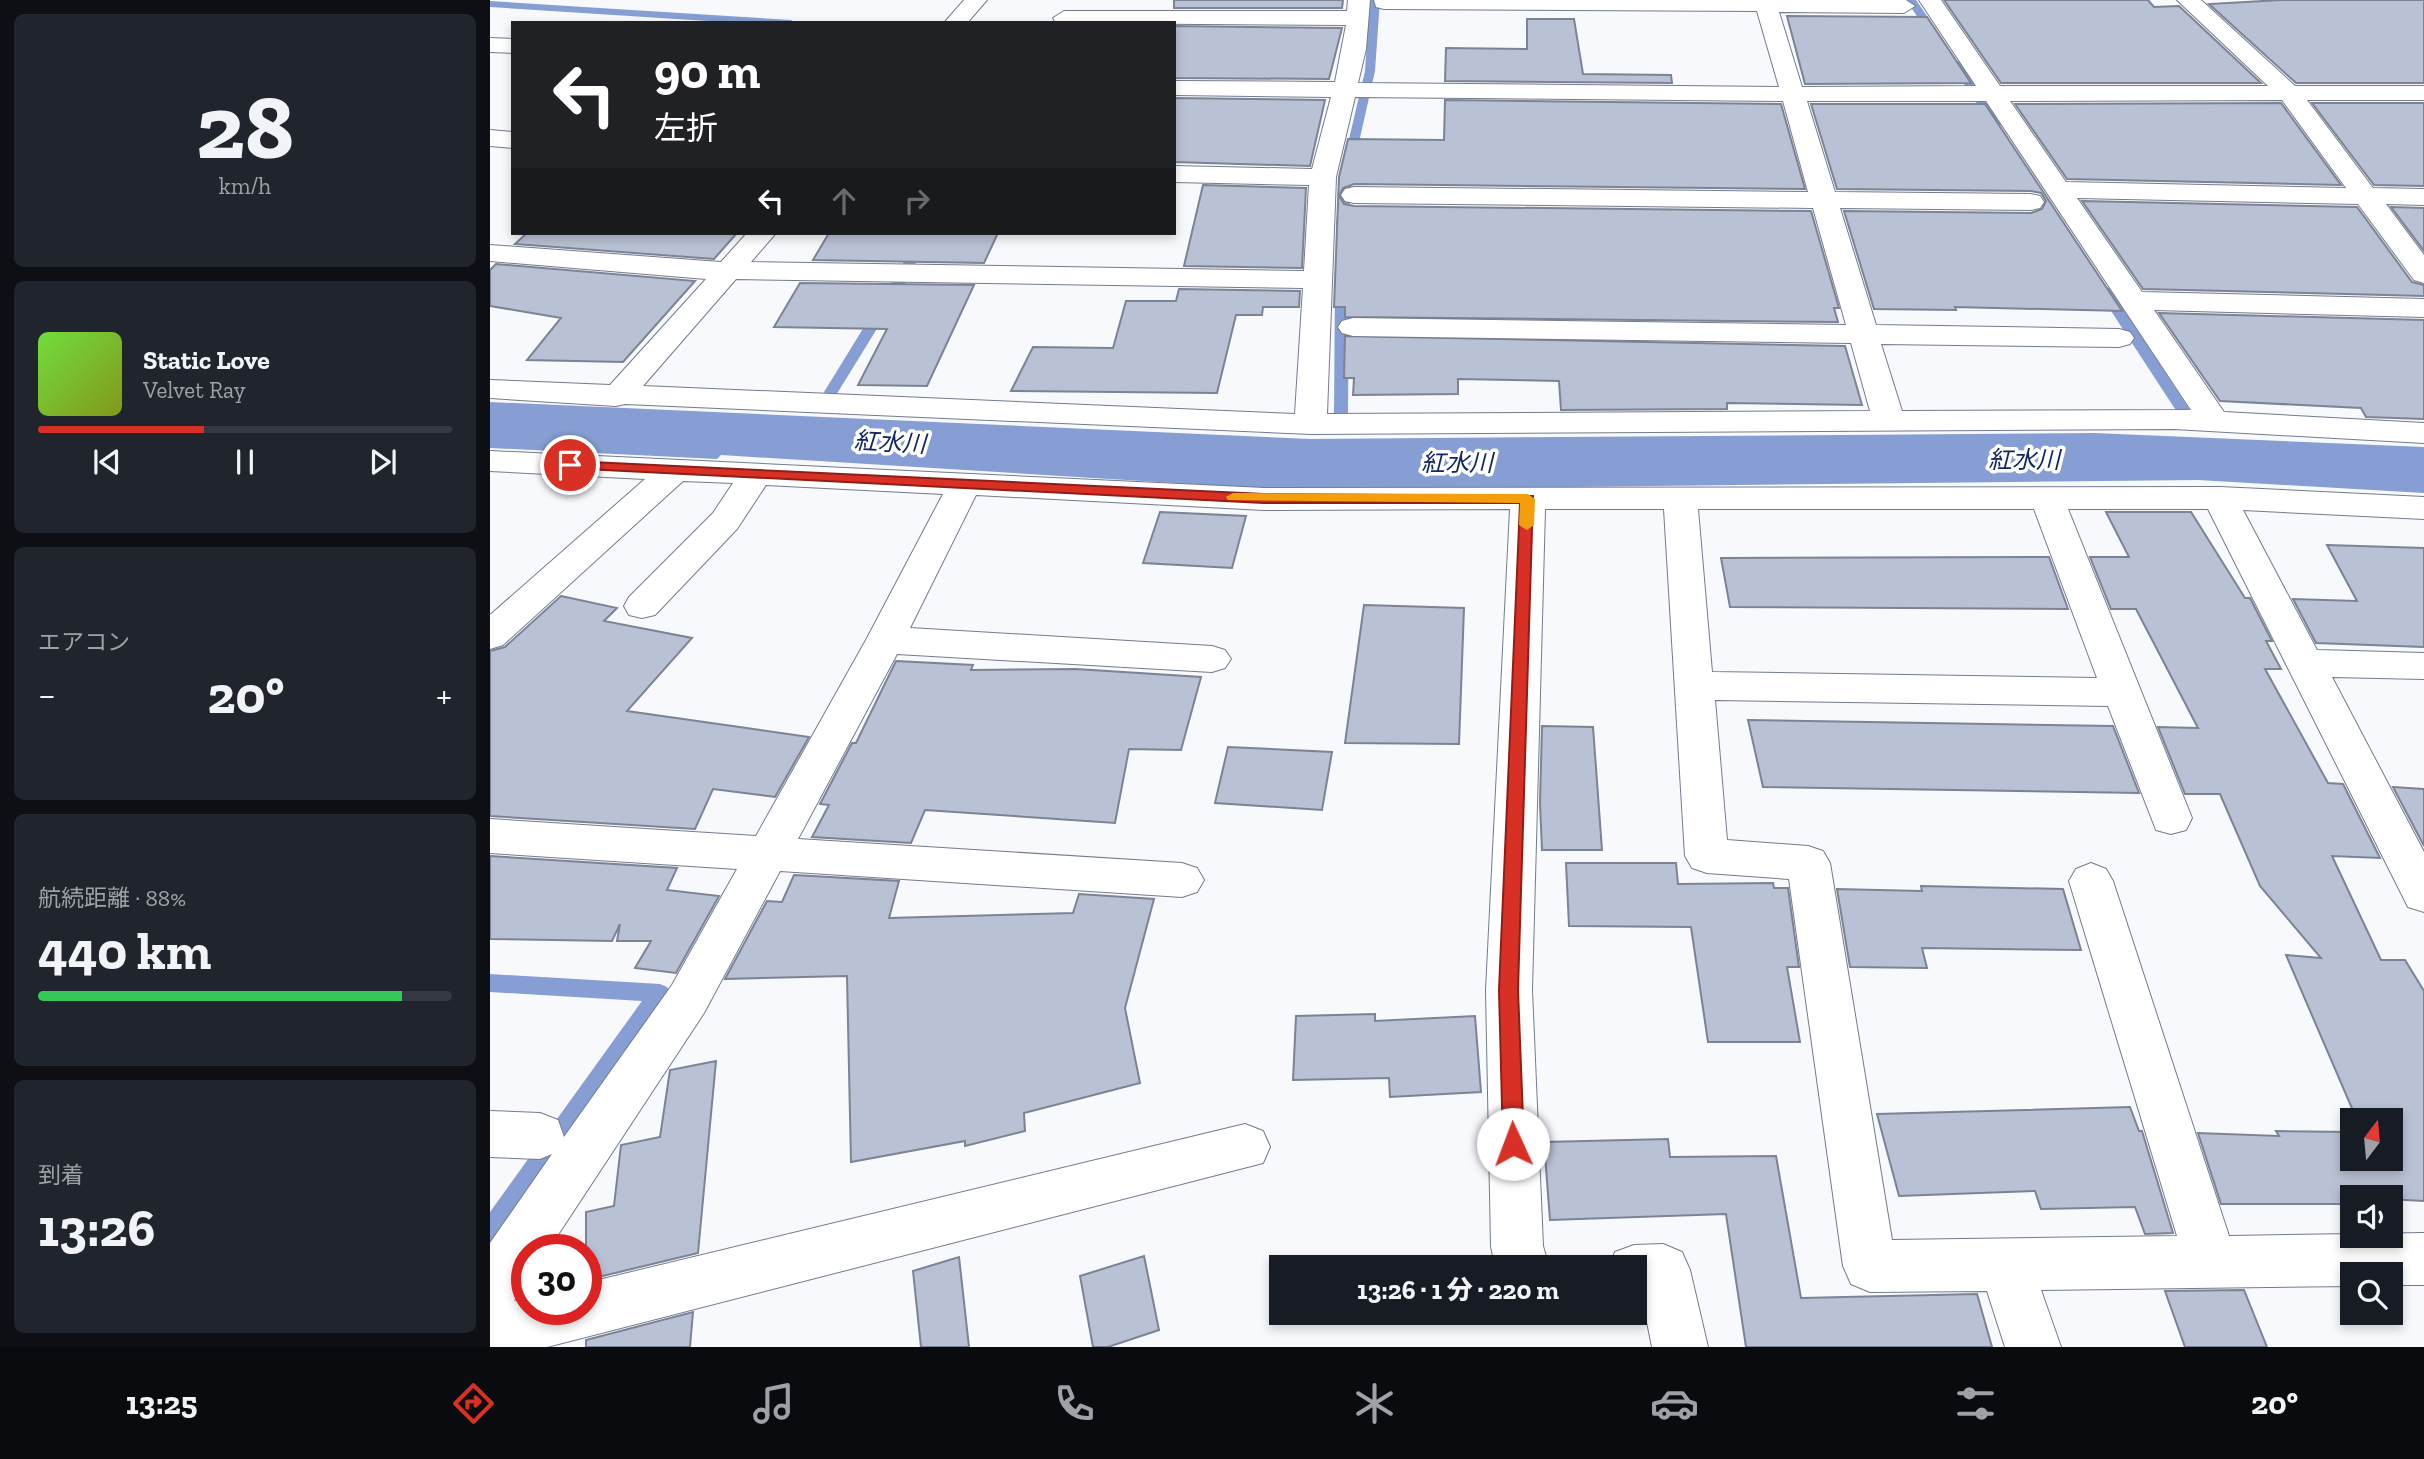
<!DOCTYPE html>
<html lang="ja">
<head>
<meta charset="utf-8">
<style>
  body { margin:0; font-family:"Zilla Slab","Noto Sans JP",serif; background:#20242c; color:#f1f3f6; height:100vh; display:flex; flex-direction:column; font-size:26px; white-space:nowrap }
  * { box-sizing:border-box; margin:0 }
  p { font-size:23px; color:#9ea1a6 }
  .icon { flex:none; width:38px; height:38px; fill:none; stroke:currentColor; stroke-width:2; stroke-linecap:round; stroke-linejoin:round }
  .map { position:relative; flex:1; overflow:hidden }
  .side { display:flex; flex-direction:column; gap:14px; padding:14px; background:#0d0f14; width:490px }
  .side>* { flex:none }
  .top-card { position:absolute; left:21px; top:21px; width:665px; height:214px; border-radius:0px; box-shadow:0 4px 10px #0003; background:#202124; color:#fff; overflow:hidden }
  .needle { width:46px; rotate:16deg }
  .buttons { position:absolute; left:1850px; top:1108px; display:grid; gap:14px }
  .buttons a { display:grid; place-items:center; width:63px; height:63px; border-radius:0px; background:#171b24; box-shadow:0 4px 10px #0003; font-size:35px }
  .speed { position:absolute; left:21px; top:1234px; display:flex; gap:14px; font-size:35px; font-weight:700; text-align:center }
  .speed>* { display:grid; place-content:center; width:91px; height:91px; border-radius:50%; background:#171b24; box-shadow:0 4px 10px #0003; line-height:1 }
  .speed .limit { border:10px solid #d22; background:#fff; color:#111 }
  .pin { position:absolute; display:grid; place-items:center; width:60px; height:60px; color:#fff; margin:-30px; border:4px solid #fff; border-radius:50%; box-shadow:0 2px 7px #0007 }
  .me { position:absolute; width:77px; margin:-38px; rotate:358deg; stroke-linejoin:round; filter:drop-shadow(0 0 5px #0008) }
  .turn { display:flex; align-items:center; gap:24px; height:147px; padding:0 28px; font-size:32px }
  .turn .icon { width:91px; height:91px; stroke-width:2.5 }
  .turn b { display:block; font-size:49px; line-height:60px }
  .lanes { display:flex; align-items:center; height:66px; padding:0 28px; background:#0003; justify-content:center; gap:35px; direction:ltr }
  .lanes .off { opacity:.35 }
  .big { font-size:52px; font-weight:800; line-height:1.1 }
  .side .tile { flex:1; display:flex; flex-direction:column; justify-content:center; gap:10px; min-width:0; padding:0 24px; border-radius:10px; background:#20242c }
  .side .dial { align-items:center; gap:0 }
  .dial b { font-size:91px; line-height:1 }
  .song { display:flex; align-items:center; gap:21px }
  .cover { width:84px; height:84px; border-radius:10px; background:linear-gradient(135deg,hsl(100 70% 55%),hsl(70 70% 35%)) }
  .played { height:7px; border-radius:4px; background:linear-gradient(90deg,#d93025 40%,#363941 40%) }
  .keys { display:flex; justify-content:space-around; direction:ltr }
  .heat { display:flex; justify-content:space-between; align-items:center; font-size:38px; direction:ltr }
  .charge { height:10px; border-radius:5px; background:linear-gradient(90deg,#34c759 88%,#363941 0) }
  .trip { position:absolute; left:779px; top:1255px; width:378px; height:70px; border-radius:0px; background:#171b24; box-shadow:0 4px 10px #0003; font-weight:800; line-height:70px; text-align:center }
  .menu { display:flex; height:112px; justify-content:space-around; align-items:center; background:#090b0e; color:#9ea1a6 }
  .menu .icon { width:49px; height:49px }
  .menu .on { color:#d93025 }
  .menu b { font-size:32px; color:#f1f3f6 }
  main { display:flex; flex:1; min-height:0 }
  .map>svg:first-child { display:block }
  .water { fill:#869ed3 }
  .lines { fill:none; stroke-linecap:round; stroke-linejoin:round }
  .stream { fill:#869ed3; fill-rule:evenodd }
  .building { fill:#b9c1d4; stroke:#7b8394; stroke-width:2 }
  .minor-casing { stroke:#737b8c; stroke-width:2 }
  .minor { fill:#fff; fill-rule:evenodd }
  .route { fill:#d93025; stroke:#8d1f18; stroke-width:2 }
  .slow { fill:#f59e0b }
  .labels { text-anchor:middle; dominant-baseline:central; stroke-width:7; stroke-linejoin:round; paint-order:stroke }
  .water-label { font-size:24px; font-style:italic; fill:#112764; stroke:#fff }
</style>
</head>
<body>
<main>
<section class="side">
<div class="tile dial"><b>28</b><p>km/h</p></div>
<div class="tile">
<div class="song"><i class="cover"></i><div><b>Static Love</b><p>Velvet Ray</p></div></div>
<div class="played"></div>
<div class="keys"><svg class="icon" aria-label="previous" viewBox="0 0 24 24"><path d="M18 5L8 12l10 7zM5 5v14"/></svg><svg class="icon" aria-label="pause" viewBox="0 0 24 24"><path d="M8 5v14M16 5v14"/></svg><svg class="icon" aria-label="next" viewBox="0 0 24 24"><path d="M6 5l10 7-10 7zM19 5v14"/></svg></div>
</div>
<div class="tile"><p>エアコン</p>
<div class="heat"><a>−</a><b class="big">20°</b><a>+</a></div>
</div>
<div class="tile"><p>航続距離 · 88%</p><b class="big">440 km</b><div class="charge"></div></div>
<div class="tile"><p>到着</p><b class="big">13:26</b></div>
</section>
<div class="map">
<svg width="1934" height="1347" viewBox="0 0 1934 1347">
  <rect width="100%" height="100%" fill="#f7f9fd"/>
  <path class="water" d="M0,402L820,439L1604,433L1934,447V493L1708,480L799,490L231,455L227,459L0,448Z"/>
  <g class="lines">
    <path class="stream" d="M880,0H890L885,71L863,169L858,224L852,228L846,224L852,169L875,71Z
      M1416,0H1426L1450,35L1449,37H1441Z
      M0,1L301,20L306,23H249L0,7Z
      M1461,61H1469L1512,124L1510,126H1502L1460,63Z
      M432,233H444L424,266H414L413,263Z
      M410,276L417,280L348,392L346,395H336L334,392L403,280Z
      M852,279L859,283L858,413L851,417L844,413L845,283Z
      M1615,287L1620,288L1701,412L1699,415L1694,416L1687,412L1608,291Z
      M0,974L170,984L177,987L181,993L8,1240L0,1243V1212L152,1001L0,992Z"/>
  </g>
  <path class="building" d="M684,0H853L852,8H684Z
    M1454,0H1658L1664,7L1689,6L1771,83H1511Z
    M1791,0H1934V83H1806L1719,4Z
    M1297,16L1437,17L1481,83L1315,84Z
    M1037,19H1084L1093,74L1181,75L1182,83L955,81L956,48L1037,49Z
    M684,26L852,28L839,79L684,78Z
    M684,98L835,100L820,166L684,162Z
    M955,100L1291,104L1315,189L864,184L853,188L849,196L854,204L864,206L1321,211L1349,308H1344L1348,322L855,317V307H844L849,177L858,139L954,140Z
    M1791,103L1851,185L1577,179L1525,104Z
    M1822,103H1934V186L1884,185Z
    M1321,104H1495L1632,311L1465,307L1466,310L1384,309L1354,211L1541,213L1552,209L1556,201L1551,193L1541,191L1347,189Z
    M713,185L816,188L812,268L694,266Z
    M1592,201L1867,207L1922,282L1934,285V296L1653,289Z
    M1901,207L1934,208V251Z
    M37,233H247L224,259L25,244Z
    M339,233H508L494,263L323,260Z
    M6,264L205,281L133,362L37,360L71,318L0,306V270Z
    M310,283L484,285L437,386L368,385L397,329L284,327Z
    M689,289L810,291L809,307H773L772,315H746L727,393L521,391L543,347L623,348L636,301H686Z
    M1669,313L1934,320V419L1876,417L1871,408L1730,401Z
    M855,336L1355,346L1372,405L1237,403V409L1071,410L1069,381L968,379V394L863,395L864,378H854Z
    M670,512L756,516L742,568L653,563Z
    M1616,512H1701L1755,598H1760L1782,641H1776L1791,669H1775L1838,783L1853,784L1890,858L1842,856L1891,960H1915L1934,991V1201L1862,1197V1204H1731L1708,1133L1789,1136L1786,1131L1862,1132V1158H1900V1120H1867L1796,955L1831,958L1770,886L1730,794H1695L1668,727L1708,728L1646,609H1621L1600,557H1639Z
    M1837,545L1934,548V647L1826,643L1803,599L1867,601Z
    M1559,557L1578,609L1240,607L1231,558Z
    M71,596L127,608L114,621L202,638L137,711L319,737L285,797L223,789L205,829L0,816V651L15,647Z
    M874,605L974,608L969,744L855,743Z
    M406,661L483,665L481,670L586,669L711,677L691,750L639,749L625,823L435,810L421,843L322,837L339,805L330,804L362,743H366Z
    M1258,720L1623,726L1649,793L1273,787Z
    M1052,726L1103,727L1112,850H1052L1050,803Z
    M738,747L842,752L832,810L725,803Z
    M1903,787L1934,789V846Z
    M0,856L187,868L177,890L229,896L186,973L145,968L161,941H127L130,924L122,941L0,939Z
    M1076,863H1186L1188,884L1283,883L1284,888H1298L1309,967H1297L1310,1042H1218L1201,927L1079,926Z
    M304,875L409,881L399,918L583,913L589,894L664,899L635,1008L650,1083L534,1113L535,1131L475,1146V1141L361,1162L357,976L235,979L277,901L292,902Z
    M1431,886L1573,889L1591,950L1432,948L1437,968L1360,967L1347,889L1432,891Z
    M885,1014V1021L985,1016L991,1092L900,1097L899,1078L803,1080L806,1016Z
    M226,1061L208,1253L96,1280V1212L124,1206L131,1145L170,1137L180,1070Z
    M1640,1107L1649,1131H1652L1683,1233L1655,1234L1645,1207L1551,1209L1545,1191L1409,1196L1387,1114Z
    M1178,1139L1180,1157L1286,1156L1311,1298L1487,1294L1502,1347H1256L1236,1214L1060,1220L1054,1142Z
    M654,1256L669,1330L618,1347H603L590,1276Z
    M469,1257L479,1347H431L423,1271Z
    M1754,1290L1777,1347H1695L1675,1291Z
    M203,1312L200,1347H96V1340Z"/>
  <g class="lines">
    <defs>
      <path id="minor" d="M474,0H497L477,23H454Z
        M858,0H880L876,49L868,83L1289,87L1267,11L894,9L886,7L884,0H1416L1425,6L1414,13L1289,12L1312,87L1486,86L1429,0H1451L1510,86H1778L1687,0H1711L1805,86H1934V100H1817L1883,188L1934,189V205L1896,204L1934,255V283L1924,280L1868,204L1587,198L1652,292L1934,299V317L1664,310L1734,412L1934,423V443L1684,429L821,434L135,404L126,406L0,398V380L120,385L216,279L0,261V245L231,262L257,233H286L261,262L814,271L819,185L684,182V166L822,169L841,97L684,95V81L845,82L856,25L566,23L563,18L574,11H857ZM865,97L1293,101L1318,192L864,187L855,189L851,195L855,201L864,203L1323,208L1356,325L863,318L852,321L848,327L852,333L863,336L1361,343L1380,411L837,414L846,177ZM1792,100L1856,188L1576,182L1520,101ZM1317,101H1496L1701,410L1412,411L1391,344L1629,347L1640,344L1644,338L1640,332L1629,329L1386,325L1350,208L1541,210L1550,208L1554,202L1550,196L1541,194L1345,192ZM246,279L813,288L805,414L153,386Z
        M0,38L23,39V53L0,52Z
        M0,130L23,132V148L0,146Z
        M0,451L774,488L1730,487L1934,497V519L1753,510L1827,650L1934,653V679L1842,677L1934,852V912L1918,907L1718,509H1578L1702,818L1696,830L1681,834L1666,830L1618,706L1225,700L1237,840L1318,846L1333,851L1340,863L1402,1240L1687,1236L1579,881L1586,869L1601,863L1616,869L1623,881L1739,1236L1934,1233V1285H1900V1274H1862V1286L1551,1290L1571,1347H1515L1497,1291L1380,1292L1361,1284L1353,1266L1299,879L1217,873L1202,868L1195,856L1174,509H1055L1042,990L1053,1246L1059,1267H1005L1001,1246L996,990L1020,509L774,510L486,495L420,628L722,646L735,650L741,659L735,668L722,672L407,654L308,839L692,863L707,868L714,880L707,892L692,897L290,871L214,1013L58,1250H37V1281L24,1301L37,1298V1309H96V1283L755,1124L773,1131L780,1147L773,1163L57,1347H0V1243L62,1154L50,1159L0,1157V1111L50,1113L68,1120L74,1137L182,985L247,869L0,853V819L266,836L376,640L453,494L276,485L247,529L165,615L152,618L139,615L134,606L139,597L223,513L243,483L193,481L13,645L0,649V615L155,479L0,471ZM1208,509H1544L1607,678L1222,672Z
        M1173,1244L1192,1252L1200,1270L1218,1347H1162L1152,1297H1144V1267H1119L1125,1252L1144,1245Z"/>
    </defs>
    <use href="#minor" class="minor-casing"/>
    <use href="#minor" class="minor"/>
  </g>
  <path class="route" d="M80,461L774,494L1043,496L1028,990L1034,1144L1031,1150L1023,1153L1016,1150L1013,1144L1009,990L1030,503H774L75,468L73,465Z"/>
  <path class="slow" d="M743,493L1038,494L1045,499L1044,525L1037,530L1029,525L1030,503L738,500L736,497Z"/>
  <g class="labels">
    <g class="water-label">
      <text transform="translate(400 442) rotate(3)">紅水川</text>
      <text x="1534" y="459">紅水川</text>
      <text x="967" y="462">紅水川</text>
    </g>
  </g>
</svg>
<div class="buttons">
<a><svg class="needle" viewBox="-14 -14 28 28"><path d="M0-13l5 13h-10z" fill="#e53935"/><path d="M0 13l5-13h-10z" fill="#9ea1a6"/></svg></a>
<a><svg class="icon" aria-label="sound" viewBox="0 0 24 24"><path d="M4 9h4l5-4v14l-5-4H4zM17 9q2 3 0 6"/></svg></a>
<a><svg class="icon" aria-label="search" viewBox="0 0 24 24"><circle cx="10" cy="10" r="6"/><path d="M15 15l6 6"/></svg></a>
</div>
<div class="speed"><div class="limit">30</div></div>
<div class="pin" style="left:80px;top:465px;background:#d93025"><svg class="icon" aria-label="arrive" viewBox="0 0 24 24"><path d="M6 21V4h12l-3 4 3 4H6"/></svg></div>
<svg class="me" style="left:1023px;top:1144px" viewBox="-20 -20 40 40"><circle r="19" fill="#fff"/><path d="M0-13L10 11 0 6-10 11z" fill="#d93025"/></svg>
<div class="trip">13:26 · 1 分 · 220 m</div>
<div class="top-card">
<div class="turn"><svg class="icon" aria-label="left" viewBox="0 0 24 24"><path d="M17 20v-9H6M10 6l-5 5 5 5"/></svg><div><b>90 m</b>左折</div></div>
<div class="lanes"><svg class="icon" aria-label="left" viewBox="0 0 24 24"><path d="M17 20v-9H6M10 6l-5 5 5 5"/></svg><svg class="icon off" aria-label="ahead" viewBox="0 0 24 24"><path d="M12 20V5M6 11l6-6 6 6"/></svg><svg class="icon off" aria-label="right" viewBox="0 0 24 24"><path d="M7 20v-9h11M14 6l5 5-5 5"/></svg></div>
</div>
</div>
</main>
<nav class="menu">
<b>13:25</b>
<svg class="icon on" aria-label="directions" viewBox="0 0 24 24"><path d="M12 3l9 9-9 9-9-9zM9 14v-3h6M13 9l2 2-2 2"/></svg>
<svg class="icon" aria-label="music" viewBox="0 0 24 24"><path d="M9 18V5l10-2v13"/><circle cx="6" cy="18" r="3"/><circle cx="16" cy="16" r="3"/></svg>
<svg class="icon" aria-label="phone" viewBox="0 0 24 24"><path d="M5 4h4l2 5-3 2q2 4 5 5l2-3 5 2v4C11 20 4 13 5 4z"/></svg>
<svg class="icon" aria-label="climate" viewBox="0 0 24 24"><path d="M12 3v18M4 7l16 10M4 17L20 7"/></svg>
<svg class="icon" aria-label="car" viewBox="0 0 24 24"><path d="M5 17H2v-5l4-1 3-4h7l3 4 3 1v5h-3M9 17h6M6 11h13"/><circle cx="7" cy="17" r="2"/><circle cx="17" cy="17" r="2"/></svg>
<svg class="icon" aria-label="filters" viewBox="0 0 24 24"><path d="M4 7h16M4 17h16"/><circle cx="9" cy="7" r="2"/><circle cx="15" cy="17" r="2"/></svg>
<b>20°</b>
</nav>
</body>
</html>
